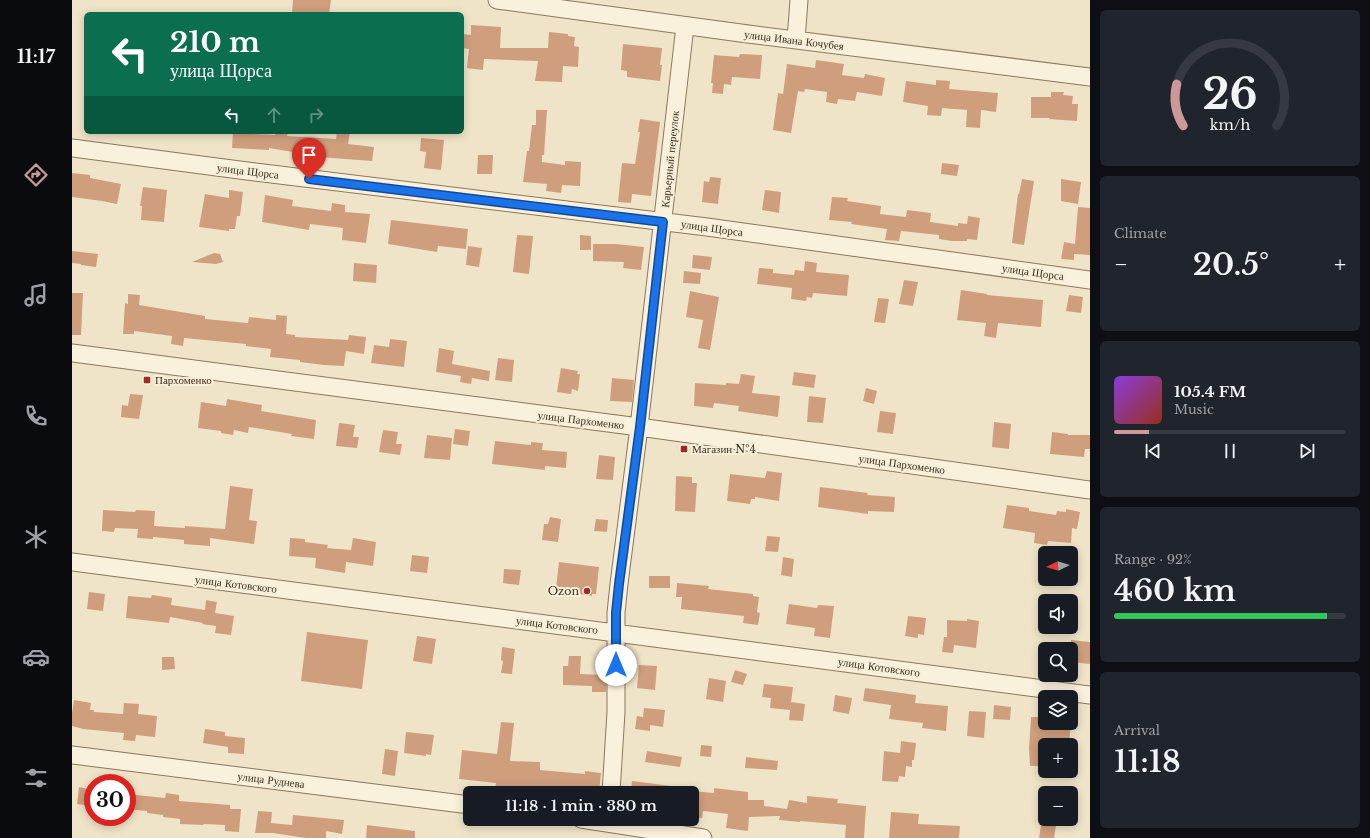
<!DOCTYPE html>
<html lang="en">
<head>
<meta charset="utf-8">
<style>
  body { margin:0; font-family:"Libre Baskerville",serif; background:#20242c; color:#f1f3f6; height:100vh; display:flex; flex-direction:column; font-size:15px; white-space:nowrap }
  * { box-sizing:border-box; margin:0 }
  p { font-size:13px; color:#9ea1a6 }
  .icon { flex:none; width:22px; height:22px; fill:none; stroke:currentColor; stroke-width:2; stroke-linecap:round; stroke-linejoin:round }
  .map { position:relative; flex:1; overflow:hidden }
  .drawer { display:flex; flex-direction:column; gap:10px; padding:10px; background:#0d0f14; width:280px }
  .drawer>* { flex:none }
  .banner { position:absolute; left:12px; top:12px; width:380px; height:122px; border-radius:6px; box-shadow:0 2px 10px #0003; background:#0b6e4f; color:#fff; overflow:hidden }
  .needle { width:26px; rotate:265deg }
  .buttons { position:absolute; left:966px; top:546px; display:grid; gap:8px }
  .buttons a { display:grid; place-items:center; width:40px; height:40px; border-radius:6px; background:#171b24; box-shadow:0 2px 10px #0003; font-size:20px }
  .speed { position:absolute; left:12px; top:774px; display:flex; gap:8px; font-size:20px; font-weight:700; text-align:center }
  .speed>* { display:grid; place-content:center; width:52px; height:52px; border-radius:50%; background:#171b24; box-shadow:0 2px 10px #0003; line-height:1 }
  .speed .limit { border:6px solid #d22; background:#fff; color:#111 }
  .pin { position:absolute; display:grid; place-items:center; width:34px; height:34px; color:#fff; margin:-41px -17px; border-radius:50% 50% 50% 0; rotate:-45deg; box-shadow:0 0 4px #0007 }
  .pin .icon { rotate:45deg }
  .me { position:absolute; width:44px; margin:-22px; rotate:0deg; stroke-linejoin:round; filter:drop-shadow(0 0 3px #0008) }
  .turn { display:flex; align-items:center; gap:14px; height:84px; padding:0 20px; font-size:18px }
  .turn .icon { width:52px; height:52px; stroke-width:2.5 }
  .turn b { display:block; font-size:28px; line-height:34px }
  .lanes { display:flex; align-items:center; height:38px; padding:0 20px; background:#0003; justify-content:center; gap:20px; direction:ltr }
  .lanes .off { opacity:.35 }
  .big { font-size:30px; font-weight:600; line-height:1.1 }
  .drawer .widget { flex:1; display:flex; flex-direction:column; justify-content:center; gap:6px; min-width:0; padding:0 14px; border-radius:6px; background:#20242c }
  .drawer .dial { align-items:center; gap:0 }
  .dial svg { height:104px; overflow:visible; fill:none; stroke:#363941; stroke-width:7; stroke-linecap:round; text-anchor:middle }
  .dial text { fill:#f1f3f6; stroke:none }
  .song { display:flex; align-items:center; gap:12px }
  .cover { width:48px; height:48px; border-radius:6px; background:linear-gradient(135deg,hsl(270 70% 55%),hsl(10 70% 35%)) }
  .played { height:4px; border-radius:2px; background:linear-gradient(90deg,#cc999b 15%,#363941 15%) }
  .keys { display:flex; justify-content:space-around; direction:ltr }
  .heat { display:flex; justify-content:space-between; align-items:center; font-size:22px; direction:ltr }
  .charge { height:6px; border-radius:3px; background:linear-gradient(90deg,#34c759 92%,#363941 0) }
  .trip { position:absolute; left:391px; top:786px; width:236px; height:40px; border-radius:6px; background:#171b24; box-shadow:0 2px 10px #0003; font-weight:600; line-height:40px; text-align:center }
  main { display:flex; flex:1; min-height:0 }
  .dock { display:flex; flex-direction:column; width:72px; justify-content:space-around; align-items:center; background:#090b0e; color:#9ea1a6 }
  .dock .icon { width:28px; height:28px }
  .dock .selected { color:#cc999b }
  .dock b { font-size:18px; color:#f1f3f6 }
  .map>svg:first-child { display:block }
  .building { fill:#cf9f7d }
  .lines { fill:none; stroke-linecap:round; stroke-linejoin:round }
  .minor-casing { stroke:#8d765c; stroke-width:19 }
  .minor { stroke:#faf1dc; stroke-width:17 }
  .route-casing { stroke:#114b97; stroke-width:10 }
  .route { stroke:#1a73e8; stroke-width:7 }
  .poi-dot { fill:#9e2a2b; stroke:#f7eed8; stroke-width:1.5 }
  .labels { text-anchor:middle; dominant-baseline:central; stroke-width:4; stroke-linejoin:round; paint-order:stroke }
  .street-label { font-size:11px; fill:#3d2e20; stroke:#f7eed8 }
  .poi-label { font-size:11px; fill:#3d2e20; stroke:#f7eed8; text-anchor:start }
</style>
</head>
<body>
<main>
<nav class="dock">
<b>11:17</b>
<svg class="icon selected" aria-label="directions" viewBox="0 0 24 24"><path d="M12 3l9 9-9 9-9-9zM9 14v-3h6M13 9l2 2-2 2"/></svg>
<svg class="icon" aria-label="music" viewBox="0 0 24 24"><path d="M9 18V5l10-2v13"/><circle cx="6" cy="18" r="3"/><circle cx="16" cy="16" r="3"/></svg>
<svg class="icon" aria-label="phone" viewBox="0 0 24 24"><path d="M5 4h4l2 5-3 2q2 4 5 5l2-3 5 2v4C11 20 4 13 5 4z"/></svg>
<svg class="icon" aria-label="climate" viewBox="0 0 24 24"><path d="M12 3v18M4 7l16 10M4 17L20 7"/></svg>
<svg class="icon" aria-label="car" viewBox="0 0 24 24"><path d="M5 17H2v-5l4-1 3-4h7l3 4 3 1v5h-3M9 17h6M6 11h13"/><circle cx="7" cy="17" r="2"/><circle cx="17" cy="17" r="2"/></svg>
<svg class="icon" aria-label="filters" viewBox="0 0 24 24"><path d="M4 7h16M4 17h16"/><circle cx="9" cy="7" r="2"/><circle cx="15" cy="17" r="2"/></svg>
</nav>
<div class="map">
<svg width="1018" height="838" viewBox="0 0 1018 838">
  <rect width="100%" height="100%" fill="#f0e4c8"/>
  <path class="building" d="M221,0H259L257,14H220Z
    M399,25L429,27L428,48H476L477,32L496,34V36L503,37L502,46L507,47L506,67L491,66L490,82L463,81L466,61L412,59L411,70L395,68L397,49L390,48V34L399,35Z
    M551,44L590,48L588,65H590L588,81L555,77V71L549,70Z
    M668,54L690,55L688,79L660,77L659,85L652,84L651,94L640,93L641,83H639L642,55L667,57Z
    M744,60L772,64L770,75L792,78L793,74L813,78L810,96L785,92L783,101L766,99L765,104L754,102L755,92L733,89L732,92L726,91L719,133L701,130L706,93L711,94L715,64L743,68Z
    M864,80L878,81L877,89L926,93L924,112L909,110L908,128L894,127L895,110L870,108L869,116L855,115L856,106L831,102L834,81L864,85Z
    M979,92H992L991,95L1001,96L1000,104H1006L1005,121L977,119L978,118H959V97H979Z
    M464,110H475L472,155H470V162L493,165V161L509,162L508,186L490,185L489,193L474,191L475,184L451,182L455,151H457L460,125H464Z
    M568,119L588,122L579,196L560,194L559,203L546,202L550,163L563,164L568,132H566Z
    M161,132H181V134L203,135L204,132H216L215,136L264,139L265,132H278L276,144L302,147L300,161L221,155V152L197,148V150L160,148Z
    M349,138L372,140L369,170L352,168L354,152L348,151Z
    M406,155H421L420,174H405Z
    M870,163L887,165L885,176L869,174Z
    M0,173L18,175V178L49,184L45,204L30,201L0,197Z
    M638,177L649,178L646,204L630,202L632,181L637,182Z
    M950,179L962,181L952,245L940,243L946,194H947Z
    M989,179L1009,182L1006,204L989,201Z
    M71,187L95,190L92,222L69,220L70,206H68Z
    M157,190L171,192L168,216H165L163,229H157V231L127,227L133,194L157,198Z
    M693,190L709,192L707,213L690,210Z
    M193,195L221,200L220,206L259,211L260,203L273,205V212L298,214L294,243L270,240L271,228L238,224L237,230L190,222Z
    M760,197L776,198L775,201L809,206L808,214L834,217L835,210L859,213L858,222L886,226V223L895,224L896,216L908,218L905,240L895,239V241H880L867,239V235L829,231L827,241L813,240L815,229L779,224L780,222L757,220Z
    M1006,207L1018,208V255L1002,254V260L989,259L992,242L1003,244Z
    M319,220L396,229L394,249L366,246L365,252L316,244Z
    M445,235L461,236L457,274L441,272Z
    M508,235L519,236V250H508Z
    M521,244H544L572,247L569,270L551,268L552,262L521,261Z
    M396,246L410,248L407,267L394,265Z
    M0,251L26,254L24,267L9,265V264L0,263Z
    M142,253L148,254L151,262L144,264L120,262Z
    M621,255L640,257L638,270L620,268Z
    M733,261L745,263L744,272L777,275L775,296L741,293L740,298L735,297L734,301L719,299L720,288L685,284L687,268L701,269V273L722,275L723,270L732,271Z
    M282,263L305,265L304,283L281,281Z
    M612,271L629,273L628,284L611,283Z
    M832,280L846,282L841,306L827,304Z
    M889,290L915,294V295L971,300L969,327L926,323L924,338L912,336L914,323L885,320Z
    M618,291L647,297L638,350L626,348L631,320L614,317Z
    M0,293H11L9,335H0Z
    M56,294L68,295L67,305L133,316V319L176,323L177,317L204,320V315L215,316L214,334L223,335V337L276,340L277,335L294,337L292,354L274,351L272,366L252,365L228,362V360L198,357L199,349L174,346V344L112,338L111,346L99,344L100,336L62,331V334H51L53,303L56,304Z
    M997,295L1011,297L1009,313L994,311Z
    M806,298L817,299L813,323L802,322Z
    M318,339L335,341L332,367L299,363L302,345L317,347Z
    M367,348L382,351L380,364L418,371L417,381L400,378L399,384L388,382L389,376L364,372Z
    M426,358L442,360L440,382L423,380Z
    M489,368L506,371L505,374H508L506,391L500,389L499,394L485,392Z
    M722,372L744,375L742,388L720,385Z
    M669,374L683,376L680,393L708,396L706,417L666,411L667,406L642,403L641,408L622,406L623,383L654,385V383L667,384Z
    M540,378L562,380L560,402L538,401Z
    M794,388L805,391L802,404L791,401Z
    M58,394L71,395L67,419L49,417L50,405L56,406Z
    M737,396L754,398L751,423L735,422Z
    M155,399L190,405L189,411L244,420L242,439L219,436L220,434L177,427L176,433L162,430L161,435L149,433V431L126,428L129,402L154,406Z
    M808,411L824,413L821,434L805,432Z
    M922,422L939,424L937,449L920,447Z
    M267,423L283,425L281,437H287L285,448L264,446Z
    M383,429L398,431L396,446L381,444Z
    M311,430L326,432L324,444H330L328,455L307,452Z
    M980,432L996,434V435H1018V449H1013L1012,457L978,454Z
    M355,435L380,438L378,460L352,458Z
    M423,441L459,445V442L471,443L470,450L495,452L494,468L473,466V470L420,464Z
    M527,455L543,457L541,480L524,479Z
    M695,471L710,473L707,501L683,497V499H679L678,504L655,501L658,474L693,478Z
    M604,476L620,477V483H625L623,512L603,511Z
    M158,486L181,489L177,520L185,521L182,544L138,538V546L112,544V540L81,537V539L65,538L66,529L43,528L42,532L30,531L31,510L63,512L64,510L83,511L82,526L113,528V526L153,529Z
    M748,487L796,493L795,495L823,497L822,512L796,511V514L746,507Z
    M935,505L957,508V511L984,515L985,511L994,512V509L1008,512L1005,529L1000,528L999,543L976,541L975,545L962,543L963,533L931,528Z
    M478,517L489,519L486,542L470,540L472,524H476Z
    M524,519L536,520L535,532L522,531Z
    M695,536L708,537L706,552L693,551Z
    M218,538L233,539V542L256,545L255,548L279,550L281,538L304,542L301,566L274,562L273,573L243,568L244,558L217,556Z
    M340,555L357,557L355,573L338,571Z
    M711,557L722,559L720,577L709,575Z
    M487,562L527,567L524,594H520V596L508,594V591L484,588Z
    M432,569L449,570L447,585L431,583Z
    M577,576H598V588H577Z
    M605,583L637,586L636,589L681,594V596L687,597L685,612L688,613L686,625L671,623L672,616L609,609L610,597H604Z
    M17,592L33,594L31,611L15,609Z
    M80,595L100,598L99,605L133,610L134,600L145,602L143,613L162,616L159,635L143,633L144,626L130,624L131,623L98,617L97,623L54,618L56,596L79,598Z
    M717,604L745,608L746,605L762,606L758,638L742,636L743,628L714,624Z
    M836,616L854,618L852,635L846,634V638L833,636Z
    M895,619L907,621L904,648L882,645L881,653L870,652L872,637H875V620L895,621Z
    M235,632L296,640L290,689L229,681Z
    M345,636L364,639L360,664L341,661Z
    M999,640L1018,642V664L999,662Z
    M430,647L443,649L440,674L429,673L431,661L429,660Z
    M497,656H509L508,674L534,675V692H520V686L491,685V666H496Z
    M90,657H102L103,669L90,670Z
    M567,665L585,666L583,690L565,688Z
    M663,670L675,674L671,685L659,682Z
    M637,678L654,681L651,702L634,699Z
    M692,684L721,687L718,710L698,708L699,698L690,697Z
    M793,688L844,695L843,703L876,706L874,731L850,728L851,723L817,719L819,705L791,701Z
    M763,695L780,698L777,714L761,711Z
    M2,700L19,703L18,710H22V712L51,714L52,703L67,704L66,714L85,716L83,737L64,735L63,741L51,740L52,733L11,729L0,726V713Z
    M719,702L733,704L731,721L717,720Z
    M922,705L939,707L938,720L921,719Z
    M572,708L593,710L591,727L578,725V731L563,729L565,716L571,717Z
    M897,711L914,712L912,738L895,736Z
    M959,717H973V723H999L997,743L968,742L969,766H958L957,748Z
    M429,722L442,723L438,761L468,762V770L513,774V771L529,773L527,793H476V787L437,786V792L423,791L424,783L387,779L390,750L425,754Z
    M133,729L153,732V736L173,738L172,754L156,753V747L131,743Z
    M334,732L362,735L359,755L354,754V756L332,753Z
    M829,741L844,743L842,760H840V767L834,766L833,777L827,776L826,782L810,781L812,751L828,753Z
    M629,745L640,746L639,757L628,756Z
    M313,749L326,751L323,776L310,774Z
    M575,751L610,757L608,767L573,762Z
    M674,757L706,761L705,770L673,768Z
    M560,781L599,786L598,793H559Z
    M7,787L21,790V806L5,804Z
    M642,788L676,792V800H692V806L715,809L717,800L735,803V796L766,799L765,803L794,806L792,838H773L774,825L728,821V822L707,820L708,816L677,817L676,831L654,828L656,814L631,811L630,818L620,817V791L642,793Z
    M94,793L107,795V801L158,805V809H169L167,832L153,831V825L132,824L131,825L108,824V819L91,817V815L75,813V811L55,809V794L93,798Z
    M186,811L200,812L199,823L220,825L221,815L272,820L270,834L254,831V838H233L201,833H183Z
    M819,812L847,814L846,824L888,826L887,838H817Z
    M970,819H985L982,838H967Z
    M295,825L343,831V838H294Z"/>
  <g class="lines">
    <defs>
      <path id="minor" d="M425,0L676,34L1018,77
        M724,40L727,0
        M0,148L175,171L635,227L1018,280
        M0,353L567,427L1018,490
        M0,562L1018,695
        M0,755L398,805
        M539,793L544,712V613L547,584L567,427L613,26
        M509,819L631,838"/>
    </defs>
    <use href="#minor" class="minor-casing"/>
    <use href="#minor" class="minor"/>
  </g>
  <g class="lines">
    <defs>
      <path id="route" d="M237,179L591,222L568,427L547,584L544,613V665"/>
    </defs>
    <use href="#route" class="route-casing"/>
    <use href="#route" class="route"/>
  </g>
  <g class="poi-dot">
    <rect x="71" y="376" width="8" height="8" rx="2"/>
    <rect x="608" y="445" width="8" height="8" rx="2"/>
    <circle cx="515" cy="591" r="4"/>
  </g>
  <g class="labels">
    <g class="street-label">
      <text transform="translate(722 40) rotate(7)">улица Ивана Кочубея</text>
      <text transform="translate(598 159) rotate(-84)">Карьерный переулок</text>
      <text transform="translate(176 171) rotate(7)">улица Щорса</text>
      <text transform="translate(640 228) rotate(8)">улица Щорса</text>
      <text transform="translate(961 272) rotate(8)">улица Щорса</text>
      <text transform="translate(509 420) rotate(7)">улица Пархоменко</text>
      <text transform="translate(830 464) rotate(8)">улица Пархоменко</text>
      <text transform="translate(164 584) rotate(7)">улица Котовского</text>
      <text transform="translate(485 625) rotate(7)">улица Котовского</text>
      <text transform="translate(807 667) rotate(8)">улица Котовского</text>
      <text transform="translate(199 780) rotate(7)">улица Руднева</text>
    </g>
    <g class="poi-label">
      <text x="83" y="380">Пархоменко</text>
      <text x="620" y="449">Магазин №4</text>
      <text x="507" y="591" text-anchor="end">Ozon</text>
    </g>
  </g>
</svg>
<div class="buttons">
<a><svg class="needle" viewBox="-14 -14 28 28"><path d="M0-13l5 13h-10z" fill="#e53935"/><path d="M0 13l5-13h-10z" fill="#9ea1a6"/></svg></a>
<a><svg class="icon" aria-label="sound" viewBox="0 0 24 24"><path d="M4 9h4l5-4v14l-5-4H4zM17 9q2 3 0 6"/></svg></a>
<a><svg class="icon" aria-label="search" viewBox="0 0 24 24"><circle cx="10" cy="10" r="6"/><path d="M15 15l6 6"/></svg></a>
<a><svg class="icon" aria-label="layers" viewBox="0 0 24 24"><path d="M12 4l9 5-9 5-9-5zM3 14l9 5 9-5"/></svg></a>
<a>+</a>
<a>−</a>
</div>
<div class="speed"><div class="limit">30</div></div>
<div class="pin" style="left:237px;top:179px;background:#d93025"><svg class="icon" aria-label="arrive" viewBox="0 0 24 24"><path d="M6 21V4h12l-3 4 3 4H6"/></svg></div>
<svg class="me" style="left:544px;top:665px" viewBox="-20 -20 40 40"><circle r="19" fill="#fff"/><path d="M0-13L10 11 0 6-10 11z" fill="#1a73e8"/></svg>
<div class="trip">11:18 · 1 min · 380 m</div>
<div class="banner">
<div class="turn"><svg class="icon" aria-label="left" viewBox="0 0 24 24"><path d="M17 20v-9H6M10 6l-5 5 5 5"/></svg><div><b>210 m</b>улица Щорса</div></div>
<div class="lanes"><svg class="icon" aria-label="left" viewBox="0 0 24 24"><path d="M17 20v-9H6M10 6l-5 5 5 5"/></svg><svg class="icon off" aria-label="ahead" viewBox="0 0 24 24"><path d="M12 20V5M6 11l6-6 6 6"/></svg><svg class="icon off" aria-label="right" viewBox="0 0 24 24"><path d="M7 20v-9h11M14 6l5 5-5 5"/></svg></div>
</div>
</div>
<section class="drawer">
<div class="widget dial"><svg viewBox="0 0 100 80">
<path d="M14 69A42 42 0 1 1 86 69"/>
<path d="M14 69A42 42 0 0 1 9 37" stroke="#cc999b"/>
<text x="50" y="56" font-size="32" font-weight="700">26</text>
<text x="50" y="72" font-size="11">km/h</text>
</svg></div>
<div class="widget"><p>Climate</p>
<div class="heat"><a>−</a><b class="big">20.5°</b><a>+</a></div>
</div>
<div class="widget">
<div class="song"><i class="cover"></i><div><b>105.4 FM</b><p>Music</p></div></div>
<div class="played"></div>
<div class="keys"><svg class="icon" aria-label="previous" viewBox="0 0 24 24"><path d="M18 5L8 12l10 7zM5 5v14"/></svg><svg class="icon" aria-label="pause" viewBox="0 0 24 24"><path d="M8 5v14M16 5v14"/></svg><svg class="icon" aria-label="next" viewBox="0 0 24 24"><path d="M6 5l10 7-10 7zM19 5v14"/></svg></div>
</div>
<div class="widget"><p>Range · 92%</p><b class="big">460 km</b><div class="charge"></div></div>
<div class="widget"><p>Arrival</p><b class="big">11:18</b></div>
</section>
</main>
</body>
</html>
